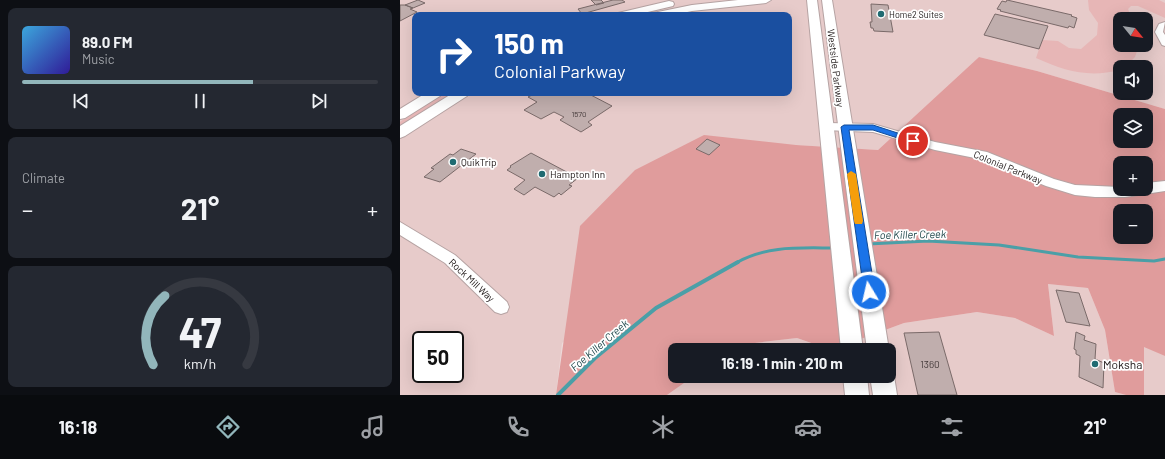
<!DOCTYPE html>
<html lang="en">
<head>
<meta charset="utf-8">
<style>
  body { margin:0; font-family:Barlow,sans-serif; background:#242831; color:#f1f3f6; height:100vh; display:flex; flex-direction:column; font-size:15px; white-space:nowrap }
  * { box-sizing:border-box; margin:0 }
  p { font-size:13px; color:#9ea1a6 }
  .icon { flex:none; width:22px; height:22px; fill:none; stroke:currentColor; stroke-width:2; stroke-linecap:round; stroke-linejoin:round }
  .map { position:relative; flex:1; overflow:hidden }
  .panel { display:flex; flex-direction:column; gap:8px; padding:8px; background:#0d0f14; width:400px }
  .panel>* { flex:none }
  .hud { position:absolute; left:12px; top:12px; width:380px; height:84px; border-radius:8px; box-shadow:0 4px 16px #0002; background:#1a4fa0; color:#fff; overflow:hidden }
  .needle { width:26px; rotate:120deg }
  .buttons { position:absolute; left:713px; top:12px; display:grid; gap:8px }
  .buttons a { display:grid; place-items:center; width:40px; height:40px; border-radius:8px; background:#171b24; box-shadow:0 4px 16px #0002; font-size:20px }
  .speed { position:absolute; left:12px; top:331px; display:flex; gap:8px; font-size:20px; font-weight:700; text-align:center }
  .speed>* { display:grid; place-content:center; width:52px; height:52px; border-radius:50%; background:#171b24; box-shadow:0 4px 16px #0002; line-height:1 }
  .speed .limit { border:2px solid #111; border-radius:6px; background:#fff; color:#111 }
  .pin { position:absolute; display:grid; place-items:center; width:34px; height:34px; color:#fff; margin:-17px; border:2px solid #fff; border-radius:50%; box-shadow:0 1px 4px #0007 }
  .me { position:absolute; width:44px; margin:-22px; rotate:351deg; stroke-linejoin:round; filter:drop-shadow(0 0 3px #0008) }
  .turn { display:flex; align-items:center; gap:14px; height:84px; padding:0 16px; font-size:18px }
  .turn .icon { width:52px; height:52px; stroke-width:2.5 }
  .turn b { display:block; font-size:28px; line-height:34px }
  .big { font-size:30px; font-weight:700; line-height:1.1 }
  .panel .tile { flex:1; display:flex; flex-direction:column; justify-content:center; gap:6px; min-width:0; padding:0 14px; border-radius:8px; background:#242831 }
  .panel .dial { align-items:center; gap:0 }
  .dial svg { height:104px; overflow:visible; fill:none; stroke:#363941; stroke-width:7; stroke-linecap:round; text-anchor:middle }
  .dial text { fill:#f1f3f6; stroke:none }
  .song { display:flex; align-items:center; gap:12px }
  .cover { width:48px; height:48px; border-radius:6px; background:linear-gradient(135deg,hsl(200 70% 55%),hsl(250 70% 35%)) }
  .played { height:4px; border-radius:2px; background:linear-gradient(90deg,#92b6bb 65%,#363941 65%) }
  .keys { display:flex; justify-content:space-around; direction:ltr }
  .heat { display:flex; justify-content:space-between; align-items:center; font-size:22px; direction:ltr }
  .trip { position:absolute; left:268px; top:343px; width:228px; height:40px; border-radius:8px; background:#171b24; box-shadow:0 4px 16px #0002; font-weight:700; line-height:40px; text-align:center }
  .menu { display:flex; height:64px; justify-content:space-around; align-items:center; background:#090b0e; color:#9ea1a6 }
  .menu .icon { width:28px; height:28px }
  .menu .on { color:#92b6bb }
  .menu b { font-size:18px; color:#f1f3f6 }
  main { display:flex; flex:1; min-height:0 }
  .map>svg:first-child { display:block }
  .built { fill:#e7cbca; fill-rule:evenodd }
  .green { fill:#e7b6b6 }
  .forest { fill:#e09c9c; fill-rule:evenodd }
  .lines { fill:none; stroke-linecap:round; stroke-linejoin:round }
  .stream-far1 { stroke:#4b9fa7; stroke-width:3 }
  .stream { stroke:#4b9fa7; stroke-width:4 }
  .building { fill:#c0aead; stroke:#7a6a69 }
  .minor-casing { stroke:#b6a3a3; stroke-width:2 }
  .major-casing { stroke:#b6a3a3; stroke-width:2 }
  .minor { fill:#fff; fill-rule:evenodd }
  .major { fill:#fff; fill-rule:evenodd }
  .route { fill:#1a73e8; stroke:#114b97 }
  .slow { fill:#f59e0b }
  .poi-dot { fill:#1f6b72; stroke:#fff; stroke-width:1.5 }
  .labels { text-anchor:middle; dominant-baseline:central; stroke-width:3.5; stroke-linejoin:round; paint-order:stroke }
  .number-label { font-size:8px; fill:#443a3a }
  .far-poi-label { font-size:9px; fill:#1b1414; stroke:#fff; text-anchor:start }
  .street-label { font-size:10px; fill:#1b1414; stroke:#fff }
  .poi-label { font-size:10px; fill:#1b1414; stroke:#fff; text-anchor:start }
  .near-number-label { font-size:10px; fill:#443a3a }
  .water-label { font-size:11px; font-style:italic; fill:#1b4347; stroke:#fff }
  .near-poi-label { font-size:12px; fill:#1b1414; stroke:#fff; text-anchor:start }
</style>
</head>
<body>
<main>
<section class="panel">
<div class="tile">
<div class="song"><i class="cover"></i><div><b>89.0 FM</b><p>Music</p></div></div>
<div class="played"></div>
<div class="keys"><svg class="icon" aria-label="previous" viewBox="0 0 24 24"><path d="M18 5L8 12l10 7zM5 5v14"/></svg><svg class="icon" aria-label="pause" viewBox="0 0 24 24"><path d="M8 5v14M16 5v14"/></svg><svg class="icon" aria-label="next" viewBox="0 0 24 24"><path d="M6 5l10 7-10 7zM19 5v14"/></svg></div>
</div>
<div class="tile"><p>Climate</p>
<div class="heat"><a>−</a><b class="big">21°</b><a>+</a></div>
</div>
<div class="tile dial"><svg viewBox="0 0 100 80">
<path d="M14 69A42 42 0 1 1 86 69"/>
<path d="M14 69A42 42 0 0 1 23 16" stroke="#92b6bb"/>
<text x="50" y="56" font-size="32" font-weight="700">47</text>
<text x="50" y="72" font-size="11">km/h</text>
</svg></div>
</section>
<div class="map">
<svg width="765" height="395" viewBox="0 0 765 395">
  <rect width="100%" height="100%" fill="#edd9d9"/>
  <path class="built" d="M0,0H765V109L637,71L579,57L478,150L396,145L162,343L156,395H0ZM15,15H389V93H15ZM720,19H746V45H720ZM720,67H746V93H720ZM21,340H55V374H21Z
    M648,284L688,288L705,330L715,392L726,395H267L294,376H489V350H431L504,323L577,312L615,318L654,336Z
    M397,338L429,350H337L346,344Z
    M744,346L765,356V395H744Z"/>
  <path class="green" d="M688,0H759L765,3V18L738,6H731L728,9L732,19H720V45H739L735,57L725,67H720V70C688,78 665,71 636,58L642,40L658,41L669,48L681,49L697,35L698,23L689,10Z
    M41,93H57L0,130V122Z"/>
  <path class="forest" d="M579,57L637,71L765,109V356L744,347V395H726L715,392L705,330L688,288L648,284L654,336L615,318L577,312L504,323L431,350L397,338L346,344L337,350H275V376H294L267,395H156L180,226L235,170L304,135L396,145L478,150ZM720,115H746V141H720ZM720,163H746V189H720ZM720,211H746V237H720Z"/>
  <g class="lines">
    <path class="stream-far1" d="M468,244L528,241L599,245L678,257L754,261L765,259
      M336,263C367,245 401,248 435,248"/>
    <path class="stream" d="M158,395L195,358L256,308L338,262"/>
  </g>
  <path class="building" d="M18,0L25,3L13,8L5,5Z
    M191,0H201L204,3L196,5Z
    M213,0H222L225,2L182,14L178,9Z
    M607,0L672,15L671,16L677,18L674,28L669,26L668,28L600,11L601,10L597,9L602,1L606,2Z
    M471,4L488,5L493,32L474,31L473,28H471L470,22H472Z
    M0,5H5L13,8L10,9L17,12L0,21Z
    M595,14L648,26L639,49L584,35Z
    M136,93H187L212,106L188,122L192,125L181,132L160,120L164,117L154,112L141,119L124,110L137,102L128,97Z
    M307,139L320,145L309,155L296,149Z
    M61,149L76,154L40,182L24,177L34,169L31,168L50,154L53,155Z
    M131,153L178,178L169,185L172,186L161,195L159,193L154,197L135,187L124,195L114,189L125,180L107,170L111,167L110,166Z
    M656,290L679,293L690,326L666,322Z
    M539,332L557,395H518L504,333Z
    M676,332L685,336L684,340L696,344L695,359L704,363L703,388L679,377L680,356L676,354V350L674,349Z"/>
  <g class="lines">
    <defs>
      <path id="minor" d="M765,22L763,32L765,35V46L762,45L755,32L759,24Z
        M428,123L473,124L535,142L587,152L654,179L675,185L720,187V189H746V183L765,181V191L725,197H695L675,195L646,186L580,159L535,150L473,132L424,130L422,127L424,124Z
        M0,222L55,255L107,302L109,307L107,312L101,314L95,312L45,263L0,235Z"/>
      <path id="major" d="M338,0H371L366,3L292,11L273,15H252L253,13L292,5Z
        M407,0H417L463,350H441Z
        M422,0H432L489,350H467Z
        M269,1L273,2L274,4L273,6L235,15H217L218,13Z
        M26,93H42L40,96L5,118L0,119V109Z
        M53,93H69L67,96L5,136L0,138V126Z
        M489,367L494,376L497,395H473L470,376H489Z
        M443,376H467L469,395H445Z"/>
    </defs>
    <use href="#minor" class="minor-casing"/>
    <use href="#major" class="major-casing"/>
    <use href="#minor" class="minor"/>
    <use href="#major" class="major"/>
  </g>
  <path class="route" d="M444,125H473L516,139L517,141L513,143L473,130H449L475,292L473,296L469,297L465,296L464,292L441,127Z"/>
  <path class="slow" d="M451,171L456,174L463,221L462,224H455L454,221L447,174Z"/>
  <g class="poi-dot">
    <circle cx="481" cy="14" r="4"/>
    <circle cx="53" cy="162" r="4"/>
    <circle cx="142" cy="174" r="4"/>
    <circle cx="695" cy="364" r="4"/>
  </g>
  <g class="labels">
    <g class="number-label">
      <text x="179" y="114">1570</text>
    </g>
    <g class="far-poi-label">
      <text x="489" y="14">Home2 Suites</text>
    </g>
    <g class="street-label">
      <text transform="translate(436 68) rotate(83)">Westside Parkway</text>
      <text transform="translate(608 167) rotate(22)">Colonial Parkway</text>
      <text transform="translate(72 280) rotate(43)">Rock Mill Way</text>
    </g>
    <g class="poi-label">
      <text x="61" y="162">QuikTrip</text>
      <text x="150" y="174">Hampton Inn</text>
    </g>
    <g class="near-number-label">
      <text x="530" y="364">1360</text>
    </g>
    <g class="water-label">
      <text transform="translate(510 234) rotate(-1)">Foe Killer Creek</text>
      <text transform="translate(199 345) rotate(-41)">Foe Killer Creek</text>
    </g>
    <g class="near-poi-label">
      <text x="703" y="364">Moksha</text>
    </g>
  </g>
</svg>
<div class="buttons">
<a><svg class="needle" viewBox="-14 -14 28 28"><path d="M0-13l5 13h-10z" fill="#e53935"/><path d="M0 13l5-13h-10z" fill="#9ea1a6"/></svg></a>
<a><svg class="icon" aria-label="sound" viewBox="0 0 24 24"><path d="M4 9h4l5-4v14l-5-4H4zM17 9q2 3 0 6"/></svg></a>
<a><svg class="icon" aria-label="layers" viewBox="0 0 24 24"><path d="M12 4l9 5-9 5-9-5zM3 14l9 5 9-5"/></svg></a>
<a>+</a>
<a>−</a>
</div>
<div class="speed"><div class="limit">50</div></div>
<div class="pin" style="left:513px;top:141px;background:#d93025"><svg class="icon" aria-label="arrive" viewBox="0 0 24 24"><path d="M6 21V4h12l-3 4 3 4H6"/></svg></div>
<svg class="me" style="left:469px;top:292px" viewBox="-20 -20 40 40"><circle r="17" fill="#1a73e8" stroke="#fff" stroke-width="3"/><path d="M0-11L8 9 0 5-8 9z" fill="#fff"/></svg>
<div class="trip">16:19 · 1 min · 210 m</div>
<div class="hud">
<div class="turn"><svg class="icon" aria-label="right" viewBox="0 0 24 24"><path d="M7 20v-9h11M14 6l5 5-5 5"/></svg><div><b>150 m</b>Colonial Parkway</div></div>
</div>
</div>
</main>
<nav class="menu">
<b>16:18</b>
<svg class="icon on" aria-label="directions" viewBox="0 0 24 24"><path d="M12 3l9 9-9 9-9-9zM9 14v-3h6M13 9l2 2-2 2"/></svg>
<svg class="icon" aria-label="music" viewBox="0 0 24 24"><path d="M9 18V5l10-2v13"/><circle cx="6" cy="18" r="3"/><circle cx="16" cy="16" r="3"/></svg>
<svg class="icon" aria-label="phone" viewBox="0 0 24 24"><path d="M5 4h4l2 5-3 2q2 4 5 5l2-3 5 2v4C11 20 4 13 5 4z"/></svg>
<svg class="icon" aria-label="climate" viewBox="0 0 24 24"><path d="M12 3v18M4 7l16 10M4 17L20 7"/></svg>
<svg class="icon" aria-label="car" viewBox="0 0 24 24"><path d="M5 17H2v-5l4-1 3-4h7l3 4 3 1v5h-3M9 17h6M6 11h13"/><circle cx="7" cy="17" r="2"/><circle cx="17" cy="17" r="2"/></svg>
<svg class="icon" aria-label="filters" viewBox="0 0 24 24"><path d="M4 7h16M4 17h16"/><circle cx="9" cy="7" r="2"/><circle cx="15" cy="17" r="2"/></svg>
<b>21°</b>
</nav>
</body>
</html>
